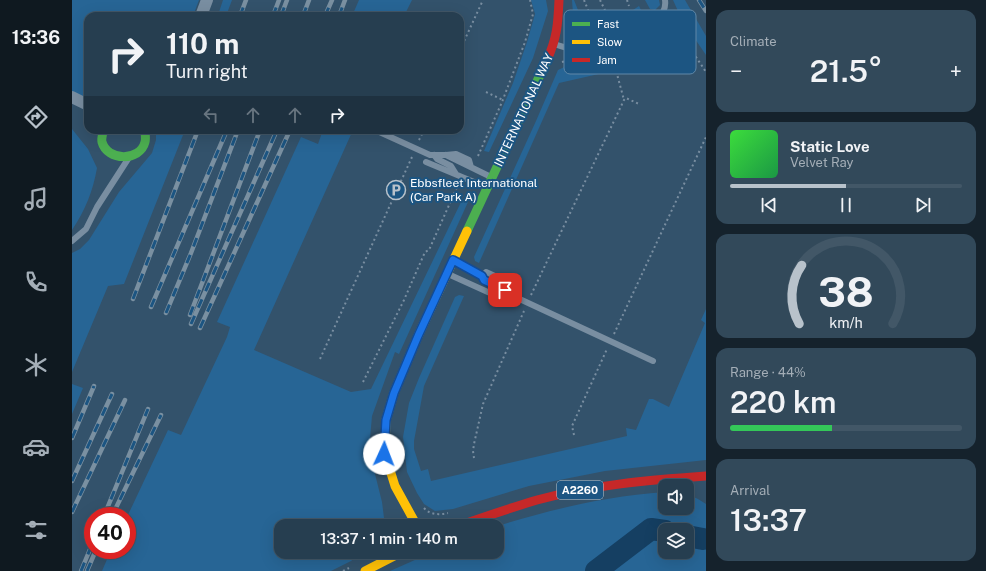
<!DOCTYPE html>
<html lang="en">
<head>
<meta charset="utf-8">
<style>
  body { margin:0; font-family:"Public Sans",sans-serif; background:#32495a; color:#f1f3f6; height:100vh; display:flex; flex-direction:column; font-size:15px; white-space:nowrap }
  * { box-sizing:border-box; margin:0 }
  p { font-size:13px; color:#a4aeb7 }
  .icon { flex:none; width:22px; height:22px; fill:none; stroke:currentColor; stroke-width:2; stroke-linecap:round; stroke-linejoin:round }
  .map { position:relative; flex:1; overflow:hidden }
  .drawer { display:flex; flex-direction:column; gap:10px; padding:10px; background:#15222c; width:280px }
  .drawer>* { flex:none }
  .hud { position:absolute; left:12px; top:12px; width:380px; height:122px; border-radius:12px; box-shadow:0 4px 16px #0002,0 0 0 1px #425767; background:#263e50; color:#f1f3f6; overflow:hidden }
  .controls { position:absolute; left:586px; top:479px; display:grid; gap:8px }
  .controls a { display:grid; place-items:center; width:36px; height:36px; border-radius:8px; background:#263e50; box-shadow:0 4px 16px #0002,0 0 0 1px #425767; font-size:20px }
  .speed { position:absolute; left:12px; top:507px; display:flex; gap:8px; font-size:20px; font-weight:700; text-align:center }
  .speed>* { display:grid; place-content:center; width:52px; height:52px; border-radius:50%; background:#263e50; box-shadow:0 4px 16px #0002,0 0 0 1px #425767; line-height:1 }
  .speed .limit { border:6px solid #d22; background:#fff; color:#111 }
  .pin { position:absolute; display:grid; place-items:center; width:34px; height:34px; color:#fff; margin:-17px; border-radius:8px; box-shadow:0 2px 6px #0006 }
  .me { position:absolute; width:44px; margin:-22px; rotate:2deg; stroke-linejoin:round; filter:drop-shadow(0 0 3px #0008) }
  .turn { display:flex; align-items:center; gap:14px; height:84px; padding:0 16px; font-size:18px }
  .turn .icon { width:52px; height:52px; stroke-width:2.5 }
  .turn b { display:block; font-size:28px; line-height:34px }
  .lanes { display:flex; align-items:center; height:38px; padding:0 16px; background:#0003; justify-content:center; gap:20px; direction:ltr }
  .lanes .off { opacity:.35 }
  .big { font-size:30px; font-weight:600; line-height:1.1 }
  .drawer .tile { flex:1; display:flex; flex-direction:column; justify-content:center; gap:6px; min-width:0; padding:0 14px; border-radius:12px; background:#32495a }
  .drawer .dial { align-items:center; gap:0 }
  .dial svg { height:104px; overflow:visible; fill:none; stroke:#425767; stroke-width:7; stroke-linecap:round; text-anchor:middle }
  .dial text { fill:#f1f3f6; stroke:none }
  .song { display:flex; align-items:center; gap:12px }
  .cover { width:48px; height:48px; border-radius:6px; background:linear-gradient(135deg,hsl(120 70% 55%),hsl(140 70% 35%)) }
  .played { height:4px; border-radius:2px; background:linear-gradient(90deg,#b8c2cb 50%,#425767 50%) }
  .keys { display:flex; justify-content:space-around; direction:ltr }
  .heat { display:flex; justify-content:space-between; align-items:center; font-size:22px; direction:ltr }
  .charge { height:6px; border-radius:3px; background:linear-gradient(90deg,#34c759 44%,#425767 0) }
  .trip { position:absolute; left:202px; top:519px; width:230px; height:40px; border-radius:12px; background:#263e50; box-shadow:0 4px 16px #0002,0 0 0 1px #425767; font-weight:600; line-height:40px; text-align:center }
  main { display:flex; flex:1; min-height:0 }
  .tab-bar { display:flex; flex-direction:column; width:72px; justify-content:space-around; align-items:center; background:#0f1920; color:#a4aeb7 }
  .tab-bar .icon { width:28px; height:28px }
  .tab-bar .active { color:#b8c2cb }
  .tab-bar b { font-size:18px; color:#f1f3f6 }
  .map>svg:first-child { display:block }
  .green { fill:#276595; fill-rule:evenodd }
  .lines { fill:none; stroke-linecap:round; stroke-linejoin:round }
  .river { stroke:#153f62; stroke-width:22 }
  .path { stroke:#798ea1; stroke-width:2; stroke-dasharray:2 3; stroke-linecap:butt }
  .lane { stroke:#798ea1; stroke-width:6 }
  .street { stroke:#798ea1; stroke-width:12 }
  .fast { stroke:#4caf50; stroke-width:9 }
  .slow { stroke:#ffc107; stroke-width:9 }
  .jam { stroke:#c62828; stroke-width:9 }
  .rail-casing { stroke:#7a90a1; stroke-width:4.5 }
  .rail { stroke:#1c5582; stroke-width:3; stroke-dasharray:9; stroke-linecap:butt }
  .route-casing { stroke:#114b97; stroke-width:10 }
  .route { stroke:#1a73e8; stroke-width:7 }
  .labels { text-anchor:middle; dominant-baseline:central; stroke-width:4; stroke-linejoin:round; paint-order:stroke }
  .shield { fill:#1c5582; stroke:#bbccda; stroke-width:1 }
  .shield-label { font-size:11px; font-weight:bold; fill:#fff }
  .street-label { font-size:12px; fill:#fff; stroke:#1c5582 }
  .poi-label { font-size:12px; fill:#fff; stroke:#1c5582; text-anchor:start }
  .key { fill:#1c5582; stroke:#6088a8; stroke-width:1 }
  .key-label { font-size:11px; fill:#fff }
</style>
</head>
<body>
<main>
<nav class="tab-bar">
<b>13:36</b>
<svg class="icon active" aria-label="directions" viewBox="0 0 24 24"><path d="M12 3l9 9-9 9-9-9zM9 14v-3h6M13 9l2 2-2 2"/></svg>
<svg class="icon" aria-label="music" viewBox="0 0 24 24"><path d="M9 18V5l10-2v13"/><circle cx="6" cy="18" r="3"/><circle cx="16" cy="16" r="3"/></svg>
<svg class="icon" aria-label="phone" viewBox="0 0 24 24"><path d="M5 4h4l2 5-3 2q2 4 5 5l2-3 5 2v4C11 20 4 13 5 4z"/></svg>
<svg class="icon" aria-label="climate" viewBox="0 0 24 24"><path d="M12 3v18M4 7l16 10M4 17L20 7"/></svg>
<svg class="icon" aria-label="car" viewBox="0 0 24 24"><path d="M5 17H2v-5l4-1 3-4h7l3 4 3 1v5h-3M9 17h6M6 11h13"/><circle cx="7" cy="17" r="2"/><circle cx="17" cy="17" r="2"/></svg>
<svg class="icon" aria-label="filters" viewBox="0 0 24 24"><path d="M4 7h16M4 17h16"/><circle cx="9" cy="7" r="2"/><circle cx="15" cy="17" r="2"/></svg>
</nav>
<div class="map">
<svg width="634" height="571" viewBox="0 0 634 571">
  <rect width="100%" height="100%" fill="#33526b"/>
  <path class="green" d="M0,0H127L121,16H16V102L0,93Z
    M151,0H160L154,16H144L145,12H147Z
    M287,0H340L332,16H280Z
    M459,0H474L476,11L461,58L417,152L412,151L441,83L455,42L463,14Z
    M500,0H502L514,30L516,36L520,34L523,44L514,45L504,40L499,30L501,14Z
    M573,0H587L588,5L583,10L578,9Z
    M601,0H613L634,36V55L610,20Z
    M567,6L571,14C565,19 562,28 554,29L552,18L550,12L561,10Z
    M534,62L540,71L487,83L407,263L403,261L402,257L464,121L486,70L499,64L515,66Z
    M0,129L16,149L25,168C21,191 13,211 0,230Z
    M84,130H113L52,284L36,286L0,372V253L8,249L17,240L47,192L80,153L84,140Z
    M251,130H281L182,350L279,392L299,389L390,200L396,202L327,354L323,352L300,416L297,450L310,502L313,526H209V552H290L279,561L259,571H30L39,550H55V517L96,430L109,435L155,337L158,327L145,322L229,137L246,144Z
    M387,295L392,296L352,386L342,441V449L349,471L356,469L359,481L555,436L554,428L564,430L577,399H581L597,407L633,323L629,320L634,309V460L533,471L457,486L381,509L363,511L352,504L345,493L335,472L331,437L337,403L347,378L383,297Z
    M0,384L11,388L0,414Z
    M593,492V508H615V494L626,499L634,504V571H318L361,552H425V526C482,509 534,496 593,492ZM593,530H615V552H593Z"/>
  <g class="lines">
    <path class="river" d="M615,536L631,539
      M524,571L579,529L593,531"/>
    <path class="path" d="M512,0L527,37L529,36
      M528,0L541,27L542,30L539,32
      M555,0L557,6
      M388,50L411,0
      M539,52L552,100
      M490,62L497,60L520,63L541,58L618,48L634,72
      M414,92L431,100
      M347,140L352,130
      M406,156L430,102L453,42L461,14L458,0
      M459,295L552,100L554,98L567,104
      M542,334L634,137
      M248,359L340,157
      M291,382L332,300L353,252L357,250L386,185
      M502,435L500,426L535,349
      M402,458L401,451L402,444L411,404L452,311
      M352,508C358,515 367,515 376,513
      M271,571L277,568"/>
    <path class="lane" d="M482,44C492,47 502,51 512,51C527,51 573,28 585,19C591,14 594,7 593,0
      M303,130L358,155H374L384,154L397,160L399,167
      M362,155L365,159L379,166L384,174
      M374,155L419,177
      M354,162L414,187
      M0,241L14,229L25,207L56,159
      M382,260L410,276L412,280L433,290L439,295L581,361
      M376,274L429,298L439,295
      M410,276L414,272L436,282L439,295"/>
    <path class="street" d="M129,16L135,0
      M0,97L16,105"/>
    <path class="fast" d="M31,130C31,134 29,139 30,142C35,161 68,162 73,142C74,139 73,134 73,130
      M395,231L475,60"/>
    <path class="slow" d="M345,526L323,486L313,454L314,420L322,393L346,336L395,231
      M293,571L330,552"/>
    <path class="jam" d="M475,60C485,38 486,24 487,0
      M386,526C412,517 438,508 465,500C520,485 577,480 634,476"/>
    <defs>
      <path id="rail" d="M627,0L634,11
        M168,16L174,0
        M201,16L207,0
        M209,16L215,0
        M231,16L237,0
        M253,16L260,0
        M267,16L273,0
        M61,299L126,130
        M79,307L155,130
        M94,313L119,253L166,130
        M118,315L188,130
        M119,324L205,130
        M128,328L218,130
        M0,438L22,386
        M0,481L40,394
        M0,512L53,400
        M32,516L76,409
        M40,516L89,415
        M9,571L21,542
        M15,571L24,550"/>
    </defs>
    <use href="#rail" class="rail-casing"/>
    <use href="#rail" class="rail"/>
  </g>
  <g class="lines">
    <defs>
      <path id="route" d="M312,454L314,420L322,393L346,336L381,260L410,276L412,280L433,290"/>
    </defs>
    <use href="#route" class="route-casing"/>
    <use href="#route" class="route"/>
  </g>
  <defs>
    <symbol id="parking-ring" viewBox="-11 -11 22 22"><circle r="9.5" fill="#1c5582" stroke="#b8c2cb" stroke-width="1.5"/><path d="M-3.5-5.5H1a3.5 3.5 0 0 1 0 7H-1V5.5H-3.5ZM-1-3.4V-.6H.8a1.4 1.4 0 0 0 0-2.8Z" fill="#b8c2cb"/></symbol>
  </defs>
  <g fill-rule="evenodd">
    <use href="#parking-ring" x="313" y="179" width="22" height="22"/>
  </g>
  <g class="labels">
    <rect class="shield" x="485" y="481" width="46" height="18" rx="3"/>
    <g class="shield-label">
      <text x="508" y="490">A2260</text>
    </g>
    <g class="street-label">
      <text transform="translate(452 110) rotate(-65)">INTERNATIONAL WAY</text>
    </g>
    <g class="poi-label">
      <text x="338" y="183">Ebbsfleet International<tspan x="338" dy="14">(Car Park A)</tspan></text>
    </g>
  </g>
  <rect x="492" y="10" width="132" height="64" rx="6" class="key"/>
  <rect x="500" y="22" width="18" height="4" fill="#4caf50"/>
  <rect x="500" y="40" width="18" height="4" fill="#ffc107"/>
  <rect x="500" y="58" width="18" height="4" fill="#c62828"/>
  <g class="key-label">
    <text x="525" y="28">Fast</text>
    <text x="525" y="46">Slow</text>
    <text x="525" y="64">Jam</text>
  </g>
</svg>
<div class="controls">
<a><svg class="icon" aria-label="sound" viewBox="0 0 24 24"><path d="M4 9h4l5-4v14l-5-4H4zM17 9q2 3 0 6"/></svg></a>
<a><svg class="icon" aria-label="layers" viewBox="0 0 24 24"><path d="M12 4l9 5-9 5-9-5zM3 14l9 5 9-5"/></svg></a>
</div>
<div class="speed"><div class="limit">40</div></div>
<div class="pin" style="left:433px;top:290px;background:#d93025"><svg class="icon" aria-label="arrive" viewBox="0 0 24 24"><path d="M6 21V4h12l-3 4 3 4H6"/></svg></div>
<svg class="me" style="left:312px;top:454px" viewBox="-20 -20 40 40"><circle r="19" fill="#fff"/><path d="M0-13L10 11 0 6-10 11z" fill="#1a73e8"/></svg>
<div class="trip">13:37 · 1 min · 140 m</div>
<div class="hud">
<div class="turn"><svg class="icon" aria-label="right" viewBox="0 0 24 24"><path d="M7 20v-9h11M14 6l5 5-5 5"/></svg><div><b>110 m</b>Turn right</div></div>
<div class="lanes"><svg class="icon off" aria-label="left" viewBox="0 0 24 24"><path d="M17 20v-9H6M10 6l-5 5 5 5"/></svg><svg class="icon off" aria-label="ahead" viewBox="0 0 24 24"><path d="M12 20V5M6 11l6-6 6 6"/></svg><svg class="icon off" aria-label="ahead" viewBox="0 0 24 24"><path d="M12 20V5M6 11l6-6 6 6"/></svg><svg class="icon" aria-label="right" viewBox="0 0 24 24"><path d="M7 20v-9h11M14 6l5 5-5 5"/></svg></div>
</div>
</div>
<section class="drawer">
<div class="tile"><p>Climate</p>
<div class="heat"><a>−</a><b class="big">21.5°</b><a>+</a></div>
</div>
<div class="tile">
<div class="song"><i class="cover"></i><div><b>Static Love</b><p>Velvet Ray</p></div></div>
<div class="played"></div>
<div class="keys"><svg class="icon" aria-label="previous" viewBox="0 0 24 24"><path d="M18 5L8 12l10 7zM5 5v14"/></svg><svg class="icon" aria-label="pause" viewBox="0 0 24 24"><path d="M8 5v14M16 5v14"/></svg><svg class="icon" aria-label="next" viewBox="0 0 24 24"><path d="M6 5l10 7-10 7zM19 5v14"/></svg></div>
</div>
<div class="tile dial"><svg viewBox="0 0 100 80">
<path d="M14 69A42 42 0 1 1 86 69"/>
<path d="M14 69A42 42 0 0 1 16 24" stroke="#b8c2cb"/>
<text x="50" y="56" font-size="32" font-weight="700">38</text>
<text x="50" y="72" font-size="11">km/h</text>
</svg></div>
<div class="tile"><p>Range · 44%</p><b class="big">220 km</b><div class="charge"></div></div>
<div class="tile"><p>Arrival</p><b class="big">13:37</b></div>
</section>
</main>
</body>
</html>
